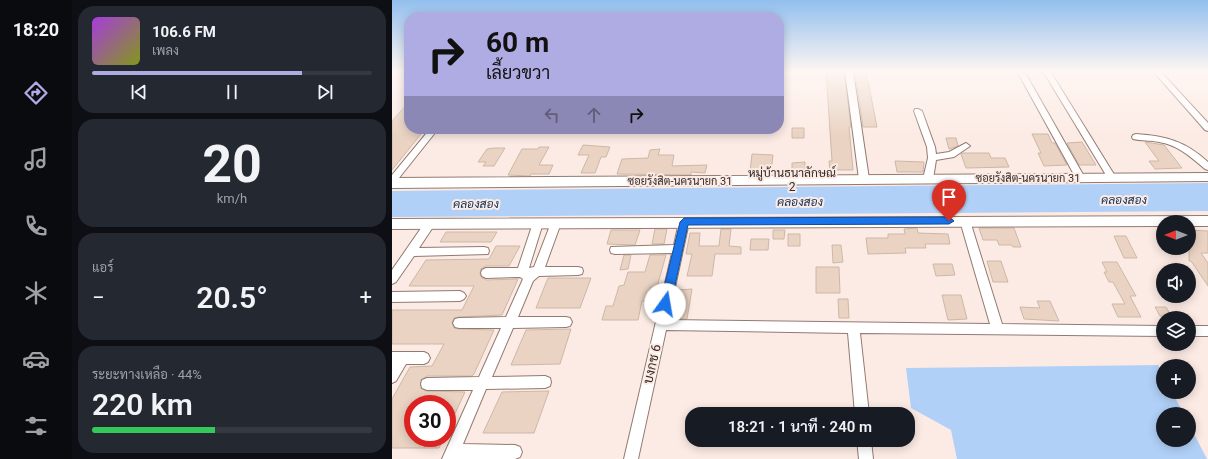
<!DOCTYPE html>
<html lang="th">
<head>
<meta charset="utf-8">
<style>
  body { margin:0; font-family:Roboto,Sarabun,sans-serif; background:#242831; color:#f1f3f6; height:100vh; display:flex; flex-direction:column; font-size:15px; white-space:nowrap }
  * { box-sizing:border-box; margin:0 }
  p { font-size:13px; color:#9ea1a6 }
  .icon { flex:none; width:22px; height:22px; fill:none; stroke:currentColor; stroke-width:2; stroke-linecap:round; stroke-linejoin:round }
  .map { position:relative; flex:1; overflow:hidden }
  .details { display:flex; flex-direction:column; gap:6px; padding:6px; background:#0d0f14; width:320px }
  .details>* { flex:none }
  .banner { position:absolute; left:12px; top:12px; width:380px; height:122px; border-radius:16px; box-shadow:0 2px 10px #0003; background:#afabe3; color:#111; overflow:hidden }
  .needle { width:26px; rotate:270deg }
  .tools { position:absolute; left:764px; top:215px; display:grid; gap:8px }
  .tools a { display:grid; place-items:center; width:40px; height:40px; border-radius:50%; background:#171b24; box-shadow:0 2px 10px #0003; font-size:20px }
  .speed { position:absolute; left:12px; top:395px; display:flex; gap:8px; font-size:20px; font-weight:700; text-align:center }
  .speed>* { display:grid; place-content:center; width:52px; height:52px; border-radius:50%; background:#171b24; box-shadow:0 2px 10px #0003; line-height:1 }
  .speed .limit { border:6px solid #d22; background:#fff; color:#111 }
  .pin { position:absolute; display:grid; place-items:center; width:34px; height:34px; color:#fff; margin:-41px -17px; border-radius:50% 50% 50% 0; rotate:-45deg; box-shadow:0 0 4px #0007 }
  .pin .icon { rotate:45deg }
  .me { position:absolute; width:44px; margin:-22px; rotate:13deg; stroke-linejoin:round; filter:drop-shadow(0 0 3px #0008) }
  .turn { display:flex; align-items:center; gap:14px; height:84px; padding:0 16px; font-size:18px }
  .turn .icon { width:52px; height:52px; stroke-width:2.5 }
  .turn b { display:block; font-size:28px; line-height:34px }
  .lanes { display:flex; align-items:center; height:38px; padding:0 16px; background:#0003; justify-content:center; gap:20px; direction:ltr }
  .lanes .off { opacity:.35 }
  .big { font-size:30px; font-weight:600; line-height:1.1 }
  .details .widget { flex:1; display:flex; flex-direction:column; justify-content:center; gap:6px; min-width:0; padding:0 14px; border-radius:16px; background:#242831 }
  .details .dial { align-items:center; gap:0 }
  .dial b { font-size:52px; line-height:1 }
  .song { display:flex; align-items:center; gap:12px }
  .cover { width:48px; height:48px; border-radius:6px; background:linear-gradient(135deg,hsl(280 70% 55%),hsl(70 70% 35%)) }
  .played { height:4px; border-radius:2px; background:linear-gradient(90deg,#afabe3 75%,#363941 75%) }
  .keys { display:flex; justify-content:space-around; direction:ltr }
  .heat { display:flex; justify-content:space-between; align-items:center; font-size:22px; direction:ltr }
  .charge { height:6px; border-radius:3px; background:linear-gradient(90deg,#34c759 44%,#363941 0) }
  .trip { position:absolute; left:293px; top:407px; width:230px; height:40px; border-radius:16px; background:#171b24; box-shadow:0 2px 10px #0003; font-weight:600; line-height:40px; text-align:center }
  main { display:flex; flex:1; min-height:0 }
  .dock { display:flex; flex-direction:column; width:72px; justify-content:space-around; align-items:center; background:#090b0e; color:#9ea1a6 }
  .dock .icon { width:28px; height:28px }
  .dock .selected { color:#afabe3 }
  .dock b { font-size:18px; color:#f1f3f6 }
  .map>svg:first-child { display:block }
  .water { fill:#b1d0f7 }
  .building { fill:#ead3c3; stroke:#cdb8a7 }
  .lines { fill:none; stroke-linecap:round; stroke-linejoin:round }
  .street-casing { stroke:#927a70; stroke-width:2 }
  .secondary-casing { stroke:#927a70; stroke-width:2 }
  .street { fill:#fff; fill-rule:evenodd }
  .secondary { fill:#fff; fill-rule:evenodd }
  .route { fill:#1a73e8; stroke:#114b97 }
  .labels { text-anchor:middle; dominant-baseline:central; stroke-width:4; stroke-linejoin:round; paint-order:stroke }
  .street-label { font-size:11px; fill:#342a26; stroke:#fcebe4 }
  .neighbourhood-label { font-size:12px; fill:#342a26; stroke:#fcebe4 }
  .water-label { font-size:12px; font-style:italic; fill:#0d3058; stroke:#fcebe4 }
  .near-street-label { font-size:13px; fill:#342a26; stroke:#fcebe4 }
</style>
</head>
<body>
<main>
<nav class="dock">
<b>18:20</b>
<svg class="icon selected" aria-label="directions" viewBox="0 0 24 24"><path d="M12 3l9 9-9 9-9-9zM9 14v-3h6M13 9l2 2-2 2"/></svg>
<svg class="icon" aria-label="music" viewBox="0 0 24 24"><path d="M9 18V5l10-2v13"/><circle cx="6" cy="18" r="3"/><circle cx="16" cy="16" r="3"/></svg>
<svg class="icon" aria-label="phone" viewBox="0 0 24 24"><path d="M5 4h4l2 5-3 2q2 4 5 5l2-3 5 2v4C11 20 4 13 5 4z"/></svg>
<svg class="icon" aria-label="climate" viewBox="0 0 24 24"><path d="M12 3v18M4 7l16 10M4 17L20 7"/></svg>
<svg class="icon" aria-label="car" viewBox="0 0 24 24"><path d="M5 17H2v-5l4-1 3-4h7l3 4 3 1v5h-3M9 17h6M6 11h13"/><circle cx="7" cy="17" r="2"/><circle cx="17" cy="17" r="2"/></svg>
<svg class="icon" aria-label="filters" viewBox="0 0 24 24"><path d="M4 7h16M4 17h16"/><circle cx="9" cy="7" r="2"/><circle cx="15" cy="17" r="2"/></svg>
</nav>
<section class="details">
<div class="widget">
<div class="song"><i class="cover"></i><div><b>106.6 FM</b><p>เพลง</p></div></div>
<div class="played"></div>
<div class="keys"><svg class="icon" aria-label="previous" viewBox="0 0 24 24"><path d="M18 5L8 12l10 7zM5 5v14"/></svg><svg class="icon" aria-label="pause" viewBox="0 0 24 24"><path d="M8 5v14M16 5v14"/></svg><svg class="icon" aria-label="next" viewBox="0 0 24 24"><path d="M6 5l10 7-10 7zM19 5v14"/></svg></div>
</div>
<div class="widget dial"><b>20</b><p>km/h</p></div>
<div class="widget"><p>แอร์</p>
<div class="heat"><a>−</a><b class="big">20.5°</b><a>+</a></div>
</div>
<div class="widget"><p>ระยะทางเหลือ · 44%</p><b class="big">220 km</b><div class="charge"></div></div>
</section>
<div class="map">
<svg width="816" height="459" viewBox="0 0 816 459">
  <rect width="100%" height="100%" fill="#fcebe4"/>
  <path class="water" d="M816,183V211L0,217V191Z
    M766,365L771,375V392H780L792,414H771V440H797V424L815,459H565L559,430L519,408L514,368Z"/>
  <path class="building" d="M434,71H452L459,127H457L461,170H438L437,161H440Z
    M463,71H474L485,127H471Z
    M17,102V129H33L0,170V121Z
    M400,128H412V138H400Z
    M640,134H656L660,143H663L675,165L652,166L646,153H649Z
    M554,138H564L566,146L557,149Z
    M690,142L704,165H687L675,143Z
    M753,142L772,145L790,168L763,169L757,161H767Z
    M191,145L218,147L214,157H209L203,173H189L197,155H186Z
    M147,147H157L147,165H161L157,174H139L138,176L116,175L130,149H146Z
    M103,148H113L102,166H91L94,162H86L95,149Z
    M268,149L266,155H282L280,166L315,165L313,173L299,172V175L225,174L230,159L256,158L258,150Z
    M571,153H597L599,158H613L617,167L574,168L569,154Z
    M360,154L381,155L379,172L358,171Z
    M503,161L532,162L531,172H505Z
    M413,162V171L400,172V163Z
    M525,228L526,233L556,234L558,244H533L534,248H513L514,253L476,254L474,238H496V234H513L512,229Z
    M587,228H622L629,247H621L620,245H607L605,240H591Z
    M263,229H275L272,244H260Z
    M329,229H339L337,246L349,247V254H323L320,276H295L300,254H294L298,233H308L307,246H327Z
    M219,230H248L243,245L215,244Z
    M381,230H393L392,239H381Z
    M797,230L816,231V253H809L816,263V286L799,261H797Z
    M54,232H105L99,242H48Z
    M396,234H408V246H396Z
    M722,236H734L745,258H732Z
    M359,239H377L376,250H358Z
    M440,245H449L451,262L441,263Z
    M104,246H128L117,266H94L89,269L88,273L89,277L94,280L126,279L110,315L67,317L62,318L60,322L62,328L67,329L102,330L82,374L80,376H35L29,380V388L34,391L73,392L55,431V404H21V438H52L47,448H0V399L18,367L40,366L52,344H0V310H70L82,286H17L34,260L97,259Z
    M232,255H239L236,269L228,270Z
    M258,255H274L265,287H259L256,301H250L246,320H210L214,306H221L227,286L232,285L236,272H253Z
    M595,261H609L616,282H601Z
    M710,262H725L744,296H738L749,317H726L720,304H733L721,282H717L712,272H715Z
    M541,264H560L563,275L544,276Z
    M424,267H447L448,293H424Z
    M156,278H199L188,308H144Z
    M300,289L295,319H282L287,290Z
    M550,295H569L575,319L556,320Z
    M446,299H456L457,318H447Z
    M645,301H658L667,321L632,319L628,307L648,308Z
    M763,307H774L779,316H768Z
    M179,329L168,364L119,365L134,330Z
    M157,391L142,433H91L110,392Z"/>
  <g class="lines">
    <defs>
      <path id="street" d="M453,71H461L477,179L472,182L467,179Z
        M625,71H632L693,178L691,180H685Z
        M651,71H658L723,176L725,178L723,180H717Z
        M761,71H768L816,123V131L813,130Z
        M523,109H526L530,111L543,147L544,154L557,152L574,143L578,146L562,157L544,160L541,179L536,182L531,179L536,158L535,147L522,111Z
        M38,129H46L3,183L0,184V175Z
        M744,134C774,136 793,141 816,162V170L813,169C799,157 786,145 767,142C758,140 749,141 741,139L740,137L741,135Z
        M573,217L576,218L578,221L610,324L771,326V336L468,333L477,414H463L456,333L274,330L246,459H232L280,253L223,254L219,253L218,250L219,247L282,245L287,222L289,219H295L297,222L276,320L598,324L568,221L570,218Z
        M146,219L149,220L151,223L137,268L142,267L159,223L161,220H167L169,223L153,267H186L190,268L191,271L190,274L186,275L147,276L141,281L126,317H174L178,318L180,322L178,326L174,327L121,328L100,377L153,376L158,378L159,382L158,386L153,388L94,389L71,444L123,445L128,447L130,452L128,457L123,459H50L81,390H35L30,388L29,384L30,380L35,378L87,377L109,328H67L63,327L61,323L63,319L67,318L114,317L131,279L128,277L94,278L90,276L89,273L90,270L94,268H126L141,223L143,220Z
        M38,220L42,221L43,224L27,248L92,247L96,248L97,251L96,254L22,256L4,282L0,284V270L34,221Z
        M68,291L72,293L74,296L72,299L68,301L0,302V292Z
        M797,326H816V336H797Z
        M0,352H32L36,354L38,358L36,362L32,364H14L4,381L0,383Z
        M465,440H479L481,459H467Z"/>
      <path id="secondary" d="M816,173V181L0,188V178Z
        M816,216V226H797V222H771V226L0,229V219Z"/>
    </defs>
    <use href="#street" class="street-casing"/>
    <use href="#secondary" class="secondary-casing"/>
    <use href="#street" class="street"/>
    <use href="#secondary" class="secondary"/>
  </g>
  <linearGradient id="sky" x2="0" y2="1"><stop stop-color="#92bfee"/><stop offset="0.53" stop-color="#fef6f3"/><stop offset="1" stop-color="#fef6f3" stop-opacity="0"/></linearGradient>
  <rect width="816" height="135" fill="url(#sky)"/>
  <path class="route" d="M557,217L562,221L557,224L296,225L279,304L277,308L273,309L270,308L268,304L288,222L292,218Z"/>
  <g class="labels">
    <g class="street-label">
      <text x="636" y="178">ซอยรังสิต-นครนายก 31</text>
      <text x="288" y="181">ซอยรังสิต-นครนายก 31</text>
    </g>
    <g class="neighbourhood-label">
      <text x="400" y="173">หมู่บ้านธนาลักษณ์<tspan x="400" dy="14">2</tspan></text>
    </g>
    <g class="water-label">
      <text x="732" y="200">คลองสอง</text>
      <text x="408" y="202">คลองสอง</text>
      <text x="84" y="204">คลองสอง</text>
    </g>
    <g class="near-street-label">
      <text transform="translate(260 364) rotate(-77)">บงกช 6</text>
    </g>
  </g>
</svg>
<div class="tools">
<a><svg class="needle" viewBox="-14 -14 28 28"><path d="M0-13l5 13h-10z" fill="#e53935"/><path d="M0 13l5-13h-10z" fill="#9ea1a6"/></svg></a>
<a><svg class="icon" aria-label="sound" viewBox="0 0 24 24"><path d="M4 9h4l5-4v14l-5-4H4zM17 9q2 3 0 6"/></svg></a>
<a><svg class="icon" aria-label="layers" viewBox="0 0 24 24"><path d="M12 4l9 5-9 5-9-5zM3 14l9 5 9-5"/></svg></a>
<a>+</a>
<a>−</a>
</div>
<div class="speed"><div class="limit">30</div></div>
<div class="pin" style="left:557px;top:221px;background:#d93025"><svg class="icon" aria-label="arrive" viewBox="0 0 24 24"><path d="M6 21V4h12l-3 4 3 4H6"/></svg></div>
<svg class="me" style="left:273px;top:304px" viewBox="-20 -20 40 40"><circle r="19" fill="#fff"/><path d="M0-13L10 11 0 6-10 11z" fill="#1a73e8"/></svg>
<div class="trip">18:21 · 1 นาที · 240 m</div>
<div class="banner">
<div class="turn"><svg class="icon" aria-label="right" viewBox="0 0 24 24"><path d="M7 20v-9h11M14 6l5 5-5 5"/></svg><div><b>60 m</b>เลี้ยวขวา</div></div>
<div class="lanes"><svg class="icon off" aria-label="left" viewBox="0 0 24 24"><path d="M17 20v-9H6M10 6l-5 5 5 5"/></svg><svg class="icon off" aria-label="ahead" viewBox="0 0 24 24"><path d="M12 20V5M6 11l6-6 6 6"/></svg><svg class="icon" aria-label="right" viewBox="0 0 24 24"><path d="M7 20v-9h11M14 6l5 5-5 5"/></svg></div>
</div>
</div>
</main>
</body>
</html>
